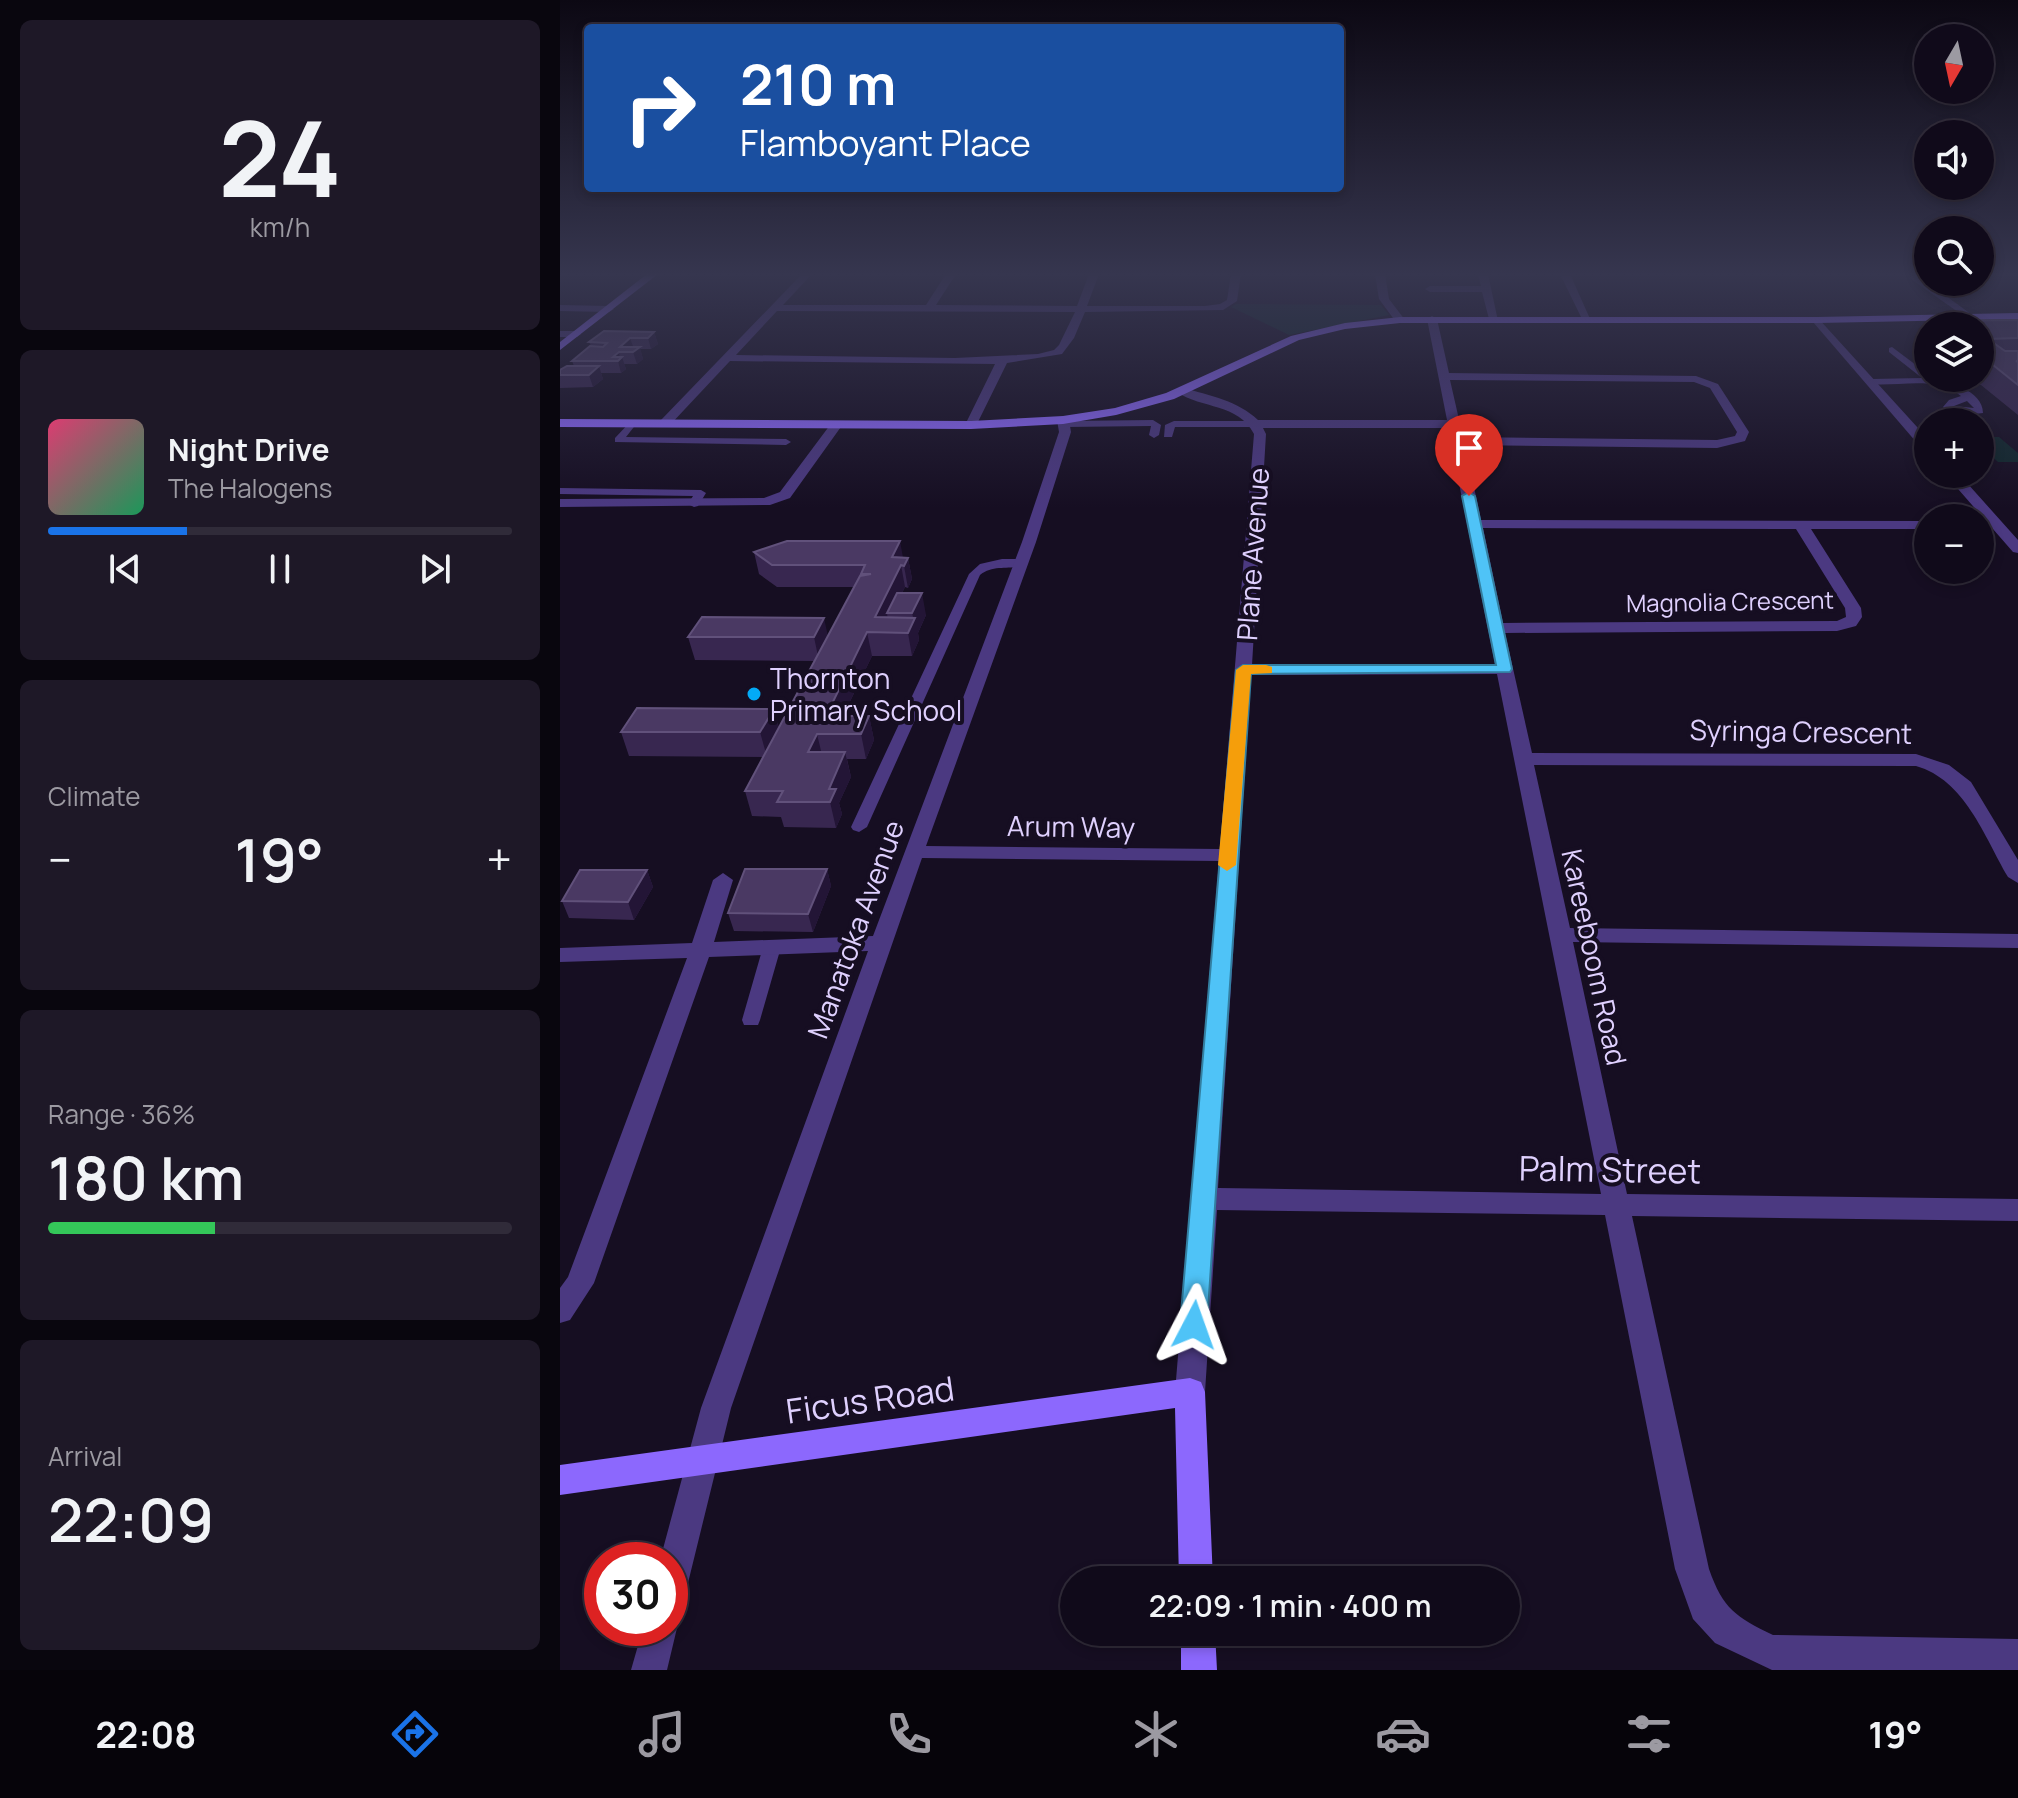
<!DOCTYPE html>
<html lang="en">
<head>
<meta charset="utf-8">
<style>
  body { margin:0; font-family:Manrope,sans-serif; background:#1e1827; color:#f1f3f6; height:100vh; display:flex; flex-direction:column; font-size:30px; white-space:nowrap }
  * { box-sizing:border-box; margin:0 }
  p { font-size:26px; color:#9c9aa2 }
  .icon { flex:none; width:44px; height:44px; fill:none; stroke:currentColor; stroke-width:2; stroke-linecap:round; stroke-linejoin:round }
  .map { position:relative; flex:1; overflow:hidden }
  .panel { display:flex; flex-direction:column; gap:20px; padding:20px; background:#09060e; width:560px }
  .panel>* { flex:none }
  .guide { position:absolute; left:24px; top:24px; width:760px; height:168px; border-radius:8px; box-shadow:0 4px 12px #0003,0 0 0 2px #302b39; background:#1a4fa0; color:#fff; overflow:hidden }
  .needle { width:52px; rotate:189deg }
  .tools { position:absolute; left:1354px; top:24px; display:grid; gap:16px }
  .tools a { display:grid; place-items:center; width:80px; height:80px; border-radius:50%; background:#100a1a; box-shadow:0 4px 12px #0003,0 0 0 2px #302b39; font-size:40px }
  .speed { position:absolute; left:24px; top:1542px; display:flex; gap:16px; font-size:40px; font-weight:700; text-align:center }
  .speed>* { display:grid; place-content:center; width:104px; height:104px; border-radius:50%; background:#100a1a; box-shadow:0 4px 12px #0003,0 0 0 2px #302b39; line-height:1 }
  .speed .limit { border:12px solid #d22; background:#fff; color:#111 }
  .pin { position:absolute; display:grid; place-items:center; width:68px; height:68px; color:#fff; margin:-82px -34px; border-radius:50% 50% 50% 0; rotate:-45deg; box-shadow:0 0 8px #0007 }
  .pin .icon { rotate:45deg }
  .me { position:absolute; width:88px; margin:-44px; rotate:4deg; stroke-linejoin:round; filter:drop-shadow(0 0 6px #0008) }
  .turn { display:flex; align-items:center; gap:28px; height:168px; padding:0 24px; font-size:36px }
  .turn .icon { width:104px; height:104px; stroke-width:2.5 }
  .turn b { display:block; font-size:56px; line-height:68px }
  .big { font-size:60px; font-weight:600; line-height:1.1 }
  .panel .tile { flex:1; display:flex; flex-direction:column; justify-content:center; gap:12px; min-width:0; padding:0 28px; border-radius:12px; background:#1e1827 }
  .panel .dial { align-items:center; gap:0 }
  .dial b { font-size:104px; line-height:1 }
  .song { display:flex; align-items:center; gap:24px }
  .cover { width:96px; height:96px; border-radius:12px; background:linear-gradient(135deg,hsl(340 70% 55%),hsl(150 70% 35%)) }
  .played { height:8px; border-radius:4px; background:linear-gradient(90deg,#1a73e8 30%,#302b39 30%) }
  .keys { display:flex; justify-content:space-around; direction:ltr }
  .heat { display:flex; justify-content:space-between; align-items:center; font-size:44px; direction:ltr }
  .charge { height:12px; border-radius:6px; background:linear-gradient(90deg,#34c759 36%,#302b39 0) }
  .trip { position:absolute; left:500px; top:1566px; width:460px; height:80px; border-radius:40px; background:#100a1a; box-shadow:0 4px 12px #0003,0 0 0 2px #302b39; font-weight:600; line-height:80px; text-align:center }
  .tabs { display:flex; height:128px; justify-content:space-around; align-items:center; background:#06040a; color:#9c9aa2 }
  .tabs .icon { width:56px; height:56px }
  .tabs .on { color:#1a73e8 }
  .tabs b { font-size:36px; color:#f1f3f6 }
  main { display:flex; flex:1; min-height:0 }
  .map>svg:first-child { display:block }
  .green { fill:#11272c }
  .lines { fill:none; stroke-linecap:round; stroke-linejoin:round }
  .lane { fill:#4b3981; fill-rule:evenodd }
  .street { fill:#4b3981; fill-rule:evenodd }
  .secondary { fill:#8c68fd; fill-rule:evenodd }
  .wall { fill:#382750 }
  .shaded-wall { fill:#231536 }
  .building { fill:#4a3963; stroke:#61517b; stroke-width:2 }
  .route { fill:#4fc3f7; stroke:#337fa1; stroke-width:2 }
  .slow { fill:#f59e0b }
  .poi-dot { fill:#03aaf7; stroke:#160e22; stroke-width:3 }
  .labels { text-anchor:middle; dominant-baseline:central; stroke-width:8; stroke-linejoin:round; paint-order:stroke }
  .far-street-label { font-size:24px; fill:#dfd0fe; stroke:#160e22 }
  .street-label { font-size:28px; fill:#dfd0fe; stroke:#160e22 }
  .poi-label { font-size:28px; fill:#dfd0fe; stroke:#160e22; text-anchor:start }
  .near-street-label { font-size:34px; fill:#dfd0fe; stroke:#160e22 }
</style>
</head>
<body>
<main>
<section class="panel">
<div class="tile dial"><b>24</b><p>km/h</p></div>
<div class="tile">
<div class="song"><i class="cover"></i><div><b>Night Drive</b><p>The Halogens</p></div></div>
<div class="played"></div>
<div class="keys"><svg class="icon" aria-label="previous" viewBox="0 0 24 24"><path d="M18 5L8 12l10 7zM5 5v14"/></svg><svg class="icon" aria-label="pause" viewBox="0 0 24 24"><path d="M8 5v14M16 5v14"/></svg><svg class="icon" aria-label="next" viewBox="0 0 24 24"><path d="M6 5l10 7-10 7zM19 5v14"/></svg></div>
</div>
<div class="tile"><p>Climate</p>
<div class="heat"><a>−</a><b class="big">19°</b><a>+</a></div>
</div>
<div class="tile"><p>Range · 36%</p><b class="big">180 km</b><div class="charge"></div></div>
<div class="tile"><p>Arrival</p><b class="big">22:09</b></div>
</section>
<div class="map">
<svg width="1458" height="1670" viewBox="0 0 1458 1670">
  <rect width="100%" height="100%" fill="#160e22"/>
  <path class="green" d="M676,304L821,305L829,315L729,335L671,307Z
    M1420,437H1439L1458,453V462H1438L1420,446Z"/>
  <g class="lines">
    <path class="lane" d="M1351,275H1357L1415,317L1408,319L1351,279Z
      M0,331H17L21,334L17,337H0Z
      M1332,347L1368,374V378C1387,381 1423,390 1423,413L1405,415L1385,409L1383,407L1389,400L1401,396C1376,375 1339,387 1309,384V380L1312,379L1362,378L1329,352V348ZM1407,401L1414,408L1394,406Z
      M72,420L77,423L66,437L226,439L231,442L226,445L55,442V438Z
      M593,420L601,425L599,435L594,438L589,435L591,426L505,427L500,424L505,421Z
      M614,421H696L701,424L696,427H615L612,437H604L605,425Z
      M0,488L141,490L146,493L138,506L134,507L128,504L133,496L0,494Z
      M442,559H461L467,563C453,572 435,563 420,575L307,827L299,832L293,830L291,827L409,574L420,564Z
      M212,941L218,943L221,947L200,1020L198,1025H184L182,1020L203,947L206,943Z"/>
    <path class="street" d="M242,274H252L223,305H366L386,274H396L376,305L517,306L529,274H539L527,306H645L660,304L667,300L671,274H681L677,301L663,310L525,312L514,338L502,354L447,363L415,428L405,425L435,364L170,361L109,426H101V420ZM217,311L515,312L499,345L494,350L478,354L395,358L176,355Z
      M815,274H825L829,299L845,320L844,322H836L819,299Z
      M918,274H928L938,321L929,319L922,292H870L865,289L870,286H921Z
      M1000,274H1010L1031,321L1022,319Z
      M0,305L49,306L54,309L49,312L0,311Z
      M872,316L877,319L889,373L1136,376L1158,384L1189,432L1185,441L1157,448L905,445L921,520L1368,521V529H1251L1301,608L1302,617L1296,626L1277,631L945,633L972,753L1356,754L1389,765L1411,782L1458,860V883L1448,877C1424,836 1405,780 1356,766L974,765L1010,928L1458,934V948L1013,942L1067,1194L1458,1199V1221L1072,1216L1149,1569C1163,1609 1176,1617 1213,1635L1458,1639V1670H1212L1155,1643L1133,1619L1115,1569L1045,1215L657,1210L645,1392L641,1402L630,1406L619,1402L615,1392L659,861L362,858L171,1408L127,1587L122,1599L110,1604V1560H100L141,1408L308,951L149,957L34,1283L10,1320L0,1323V1288L8,1277L127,958L0,962V948L132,943L153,880L163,873L173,880L154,942L313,936L462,542L499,432L497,420L503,416L509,420L511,432L476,542L366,846L660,849L694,434C678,403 642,409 617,392L623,388C649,395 678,401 698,420H887L867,319ZM890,380L1134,382L1150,388L1177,432L1175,436L1157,440L903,437ZM703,428H888L935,664L692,665L706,434ZM923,528L1236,529L1285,608L1286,617L1277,621L943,623ZM937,674L1041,1194L658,1188L691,675Z
      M1257,317L1368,439V451L1363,450L1253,322L1252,320Z
      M273,421L283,424L230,498L210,505L0,507V499L204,498L220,492Z
      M1385,474H1399L1458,540V553L1453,552Z
      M110,1615L117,1628L107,1670H71L83,1628H110Z"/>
    <path class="secondary" d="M87,274H98L0,350V342Z
      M1458,313V319L1257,323H840L785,329L739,340L614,399L556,415L503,424L411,429L0,427V419L411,421L503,416L555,408L606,393L731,336L785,323L840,317H1257Z
      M630,1378L641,1382L645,1392L653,1580H619L615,1408L0,1495V1465Z
      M621,1632H655L657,1670H621Z"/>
  </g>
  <path class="wall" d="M1458,320V415L1421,385H1410L1401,378H1420V326H1368V352L1361,346L1367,324H1370L1371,321Z
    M94,332L98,344L91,349H80L83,359L77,364H64L66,369L61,373H41L43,379L33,387L0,388V370L14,366L12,361L31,346L29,342Z
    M194,552L348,558L352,579L348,588L345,587L342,593L366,615L358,633L359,640L352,656H312L283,716H309L314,740L306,759H287L291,777L279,803L282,814L276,828L224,827L221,817L192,816L185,791L204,757L69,756L61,732L214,709L219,728L255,661L135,660L128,637L268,636L294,587H217L199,574Z
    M267,869L271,886L253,932L174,931L168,913Z
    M87,870L93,887L74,920L9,918L2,901Z"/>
  <path class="shaded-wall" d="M94,332L98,344L91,349L88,338Z
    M70,338L74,349L60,347Z
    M80,347L83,359L77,364L73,352Z
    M59,352L60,359L62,357L66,369L61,373L58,361L53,357Z
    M39,366L43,379L33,387L29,375Z
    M340,541L344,563L341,565L345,587L332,613H327L328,621L315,617L332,557Z
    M348,558L352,579L348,588L344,566Z
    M362,593L366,615L358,633L359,640L352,656L348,633L354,621L352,613Z
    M264,618L269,641L259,661L254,637Z
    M307,632L312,656L274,734L266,716Z
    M214,709L220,733L207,757L200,732Z
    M309,716L314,740L306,759L301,734Z
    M257,734L263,759L248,752Z
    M285,752L291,777L279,803L282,814L276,828L270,802L269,789Z
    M267,869L271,886L253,932L248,914Z
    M87,870L93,887L74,920L68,902Z"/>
  <path class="building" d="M1458,320V338L1428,339L1445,351H1458V361H1456L1458,362V385L1428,361H1420V326H1370L1367,324L1374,323L1371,321Z
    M44,331L94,332L88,338H70L60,347H80L73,352H59L53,357H62L58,361H12L30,346L43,347L47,343L29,342Z
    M7,366H39L29,375H0V370Z
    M227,541H340L332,557L348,558L344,566L341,565L315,617L355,618L348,633L307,632L266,716H309L301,734H257L248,752H285L269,789H276L270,802H217L223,791H185L300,576L311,574H301L305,565H212L194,552Z
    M337,593H362L352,613H327Z
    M142,617L264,618L254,637H128Z
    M77,708L214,709L200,732H61Z
    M185,869H267L248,914L168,913Z
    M20,870H87L68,902L2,901Z"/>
  <linearGradient id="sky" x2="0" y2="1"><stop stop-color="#0c0813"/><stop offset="0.54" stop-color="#36364f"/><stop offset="1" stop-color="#36364f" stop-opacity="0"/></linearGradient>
  <rect width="1458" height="508" fill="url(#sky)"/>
  <path class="route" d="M909,492L915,496L952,669L950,672L691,674L647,1325L643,1333L634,1337L624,1333L620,1325L676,670L683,665H936L902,496Z"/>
  <path class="slow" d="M706,665L712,667V673L691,674L676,865L667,871L658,865L676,670L683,665Z"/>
  <circle class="poi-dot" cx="194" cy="694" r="8"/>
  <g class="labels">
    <g class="far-street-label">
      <text transform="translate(1170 601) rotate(-1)">Magnolia Crescent</text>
    </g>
    <g class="street-label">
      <text transform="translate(692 554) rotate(-86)">Plane Avenue</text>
      <text transform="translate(1241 731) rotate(1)">Syringa Crescent</text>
      <text transform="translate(511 826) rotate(1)">Arum Way</text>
      <text transform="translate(295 929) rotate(-70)">Manatoka Avenue</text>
      <text transform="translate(1035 957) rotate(78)">Kareeboom Road</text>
    </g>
    <g class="poi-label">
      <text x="210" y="678">Thornton<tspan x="210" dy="32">Primary School</tspan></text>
    </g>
    <g class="near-street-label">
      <text transform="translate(1050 1169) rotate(1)">Palm Street</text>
      <text transform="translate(310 1399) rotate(-8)">Ficus Road</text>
    </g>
  </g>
</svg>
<div class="tools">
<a><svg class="needle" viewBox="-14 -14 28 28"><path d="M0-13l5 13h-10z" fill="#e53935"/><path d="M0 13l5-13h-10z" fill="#9c9aa2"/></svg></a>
<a><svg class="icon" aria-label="sound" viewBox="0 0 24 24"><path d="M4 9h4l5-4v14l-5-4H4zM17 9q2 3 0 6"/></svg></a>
<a><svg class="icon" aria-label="search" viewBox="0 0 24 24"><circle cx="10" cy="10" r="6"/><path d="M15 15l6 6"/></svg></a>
<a><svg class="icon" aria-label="layers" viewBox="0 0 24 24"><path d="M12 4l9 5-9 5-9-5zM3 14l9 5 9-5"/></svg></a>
<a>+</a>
<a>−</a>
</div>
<div class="speed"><div class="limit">30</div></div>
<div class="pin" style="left:909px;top:496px;background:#d93025"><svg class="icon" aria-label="arrive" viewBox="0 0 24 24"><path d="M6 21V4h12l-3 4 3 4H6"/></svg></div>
<svg class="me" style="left:634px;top:1325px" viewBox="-20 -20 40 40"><path d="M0-17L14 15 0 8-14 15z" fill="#4fc3f7" stroke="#fff" stroke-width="4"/></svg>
<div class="trip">22:09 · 1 min · 400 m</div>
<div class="guide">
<div class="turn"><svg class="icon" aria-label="right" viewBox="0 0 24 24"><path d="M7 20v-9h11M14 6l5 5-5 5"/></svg><div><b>210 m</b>Flamboyant Place</div></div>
</div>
</div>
</main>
<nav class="tabs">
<b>22:08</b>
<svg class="icon on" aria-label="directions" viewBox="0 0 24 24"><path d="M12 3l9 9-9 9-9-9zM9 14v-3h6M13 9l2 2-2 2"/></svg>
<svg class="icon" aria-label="music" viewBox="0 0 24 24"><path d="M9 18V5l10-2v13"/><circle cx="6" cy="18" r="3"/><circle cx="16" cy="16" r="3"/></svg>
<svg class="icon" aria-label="phone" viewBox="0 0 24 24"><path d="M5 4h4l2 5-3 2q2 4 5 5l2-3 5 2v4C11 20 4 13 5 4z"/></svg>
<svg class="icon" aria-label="climate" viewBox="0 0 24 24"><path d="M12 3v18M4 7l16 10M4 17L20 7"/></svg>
<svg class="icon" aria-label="car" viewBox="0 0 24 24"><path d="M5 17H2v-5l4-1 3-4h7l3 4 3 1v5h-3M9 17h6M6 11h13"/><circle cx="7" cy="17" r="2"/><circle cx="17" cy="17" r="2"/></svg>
<svg class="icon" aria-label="filters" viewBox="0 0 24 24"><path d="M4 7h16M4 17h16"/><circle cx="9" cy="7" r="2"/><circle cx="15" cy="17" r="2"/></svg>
<b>19°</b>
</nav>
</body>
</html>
